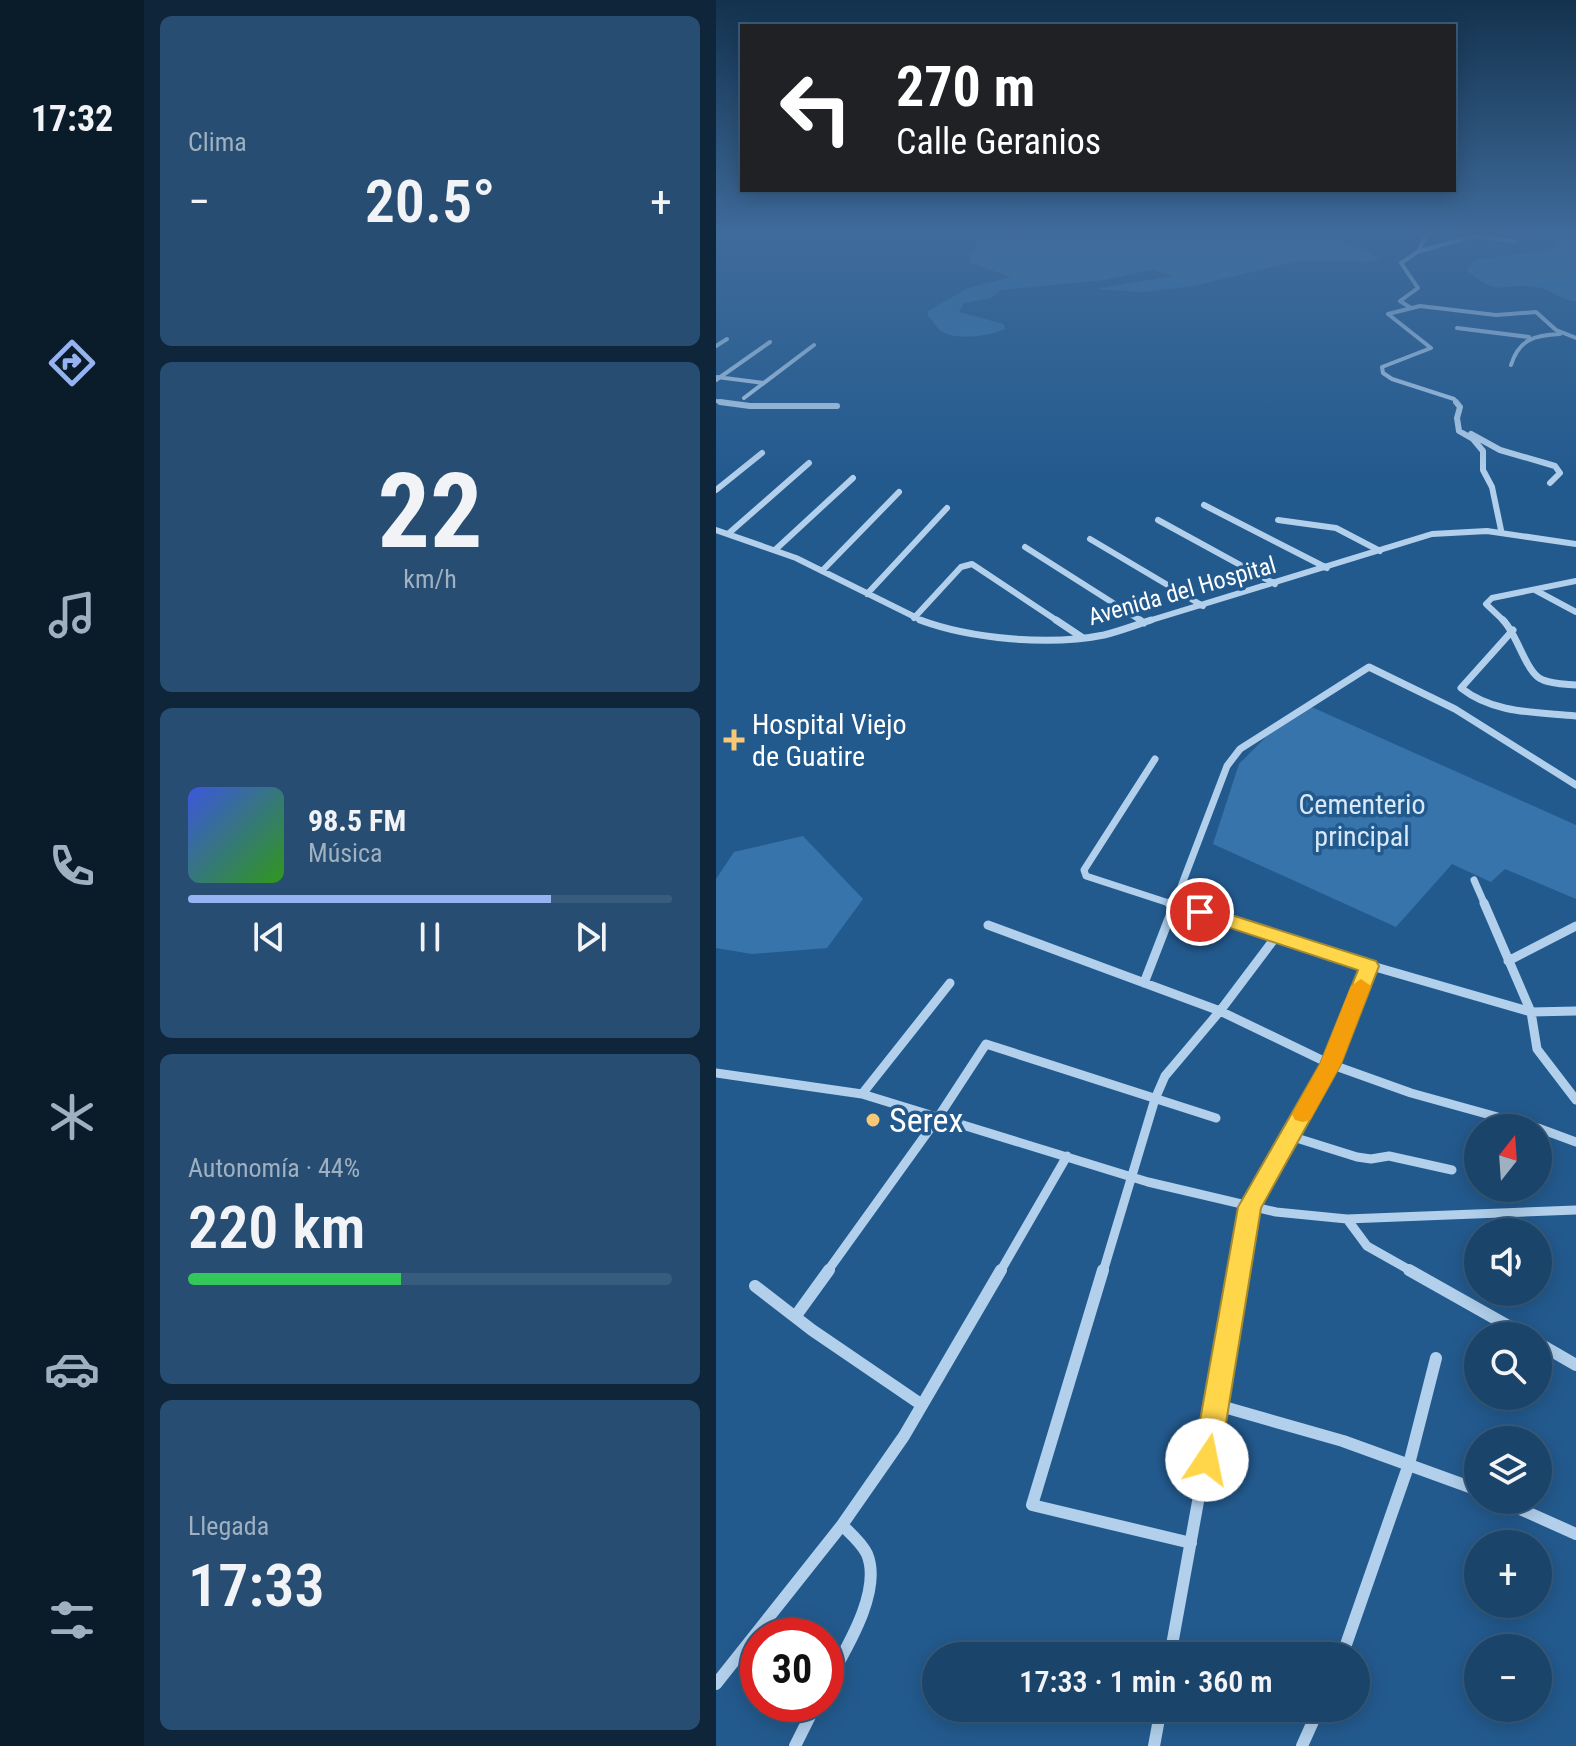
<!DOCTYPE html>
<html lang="es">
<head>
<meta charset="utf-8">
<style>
  body { margin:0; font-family:"Roboto Condensed",sans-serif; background:#274e72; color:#f1f3f6; height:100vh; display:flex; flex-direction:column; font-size:30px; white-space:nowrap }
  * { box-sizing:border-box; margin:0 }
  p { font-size:26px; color:#9fb0c1 }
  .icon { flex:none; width:44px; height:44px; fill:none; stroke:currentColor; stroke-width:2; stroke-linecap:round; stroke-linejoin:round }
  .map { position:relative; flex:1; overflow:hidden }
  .panel { display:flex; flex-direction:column; gap:16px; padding:16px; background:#0e253a; width:572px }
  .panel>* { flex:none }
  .hud { position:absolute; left:24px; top:24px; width:716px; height:168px; border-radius:0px; box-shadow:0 4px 20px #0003,0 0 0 2px #385c7e; background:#202124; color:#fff; overflow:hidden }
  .needle { width:52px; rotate:17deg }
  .tools { position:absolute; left:748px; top:1114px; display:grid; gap:16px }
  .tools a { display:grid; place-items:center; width:88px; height:88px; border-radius:50%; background:#1a446a; box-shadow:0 4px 20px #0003,0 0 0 2px #385c7e; font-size:40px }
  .speed { position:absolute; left:24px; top:1618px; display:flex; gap:16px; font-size:40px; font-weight:700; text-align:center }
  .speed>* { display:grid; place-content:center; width:104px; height:104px; border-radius:50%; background:#1a446a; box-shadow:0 4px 20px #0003,0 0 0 2px #385c7e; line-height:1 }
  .speed .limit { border:12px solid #d22; background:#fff; color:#111 }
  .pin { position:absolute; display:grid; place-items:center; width:68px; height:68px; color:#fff; margin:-34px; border:4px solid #fff; border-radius:50%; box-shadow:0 2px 8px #0007 }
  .me { position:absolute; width:88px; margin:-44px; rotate:11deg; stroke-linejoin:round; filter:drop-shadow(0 0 6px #0008) }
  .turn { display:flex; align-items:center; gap:28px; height:168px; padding:0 24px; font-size:36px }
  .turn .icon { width:104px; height:104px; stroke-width:2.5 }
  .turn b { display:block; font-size:56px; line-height:68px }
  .big { font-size:60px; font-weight:600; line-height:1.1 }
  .panel .tile { flex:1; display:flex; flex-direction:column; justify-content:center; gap:12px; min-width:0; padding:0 28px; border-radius:12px; background:#274e72 }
  .panel .dial { align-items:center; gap:0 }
  .dial b { font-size:104px; line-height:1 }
  .song { display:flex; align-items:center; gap:24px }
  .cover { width:96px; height:96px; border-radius:12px; background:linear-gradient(135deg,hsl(230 70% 55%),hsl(110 70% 35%)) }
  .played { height:8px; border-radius:4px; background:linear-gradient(90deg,#95b2f1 75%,#385c7e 75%) }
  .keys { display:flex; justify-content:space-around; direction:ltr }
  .heat { display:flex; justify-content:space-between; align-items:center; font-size:44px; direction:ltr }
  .charge { height:12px; border-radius:6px; background:linear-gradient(90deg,#34c759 44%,#385c7e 0) }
  .trip { position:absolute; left:206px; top:1642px; width:448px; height:80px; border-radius:40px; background:#1a446a; box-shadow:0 4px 20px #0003,0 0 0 2px #385c7e; font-weight:600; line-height:80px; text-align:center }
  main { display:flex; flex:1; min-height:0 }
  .menu { display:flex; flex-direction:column; width:144px; justify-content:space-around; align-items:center; background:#0a1b2a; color:#9fb0c1 }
  .menu .icon { width:56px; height:56px }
  .menu .on { color:#95b2f1 }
  .menu b { font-size:36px; color:#f1f3f6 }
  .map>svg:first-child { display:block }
  .green { fill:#3774ab }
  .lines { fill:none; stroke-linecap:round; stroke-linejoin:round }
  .minor-far4 { stroke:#b2d0ec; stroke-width:4 }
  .minor-far3 { stroke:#b2d0ec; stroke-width:6 }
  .minor-far2 { stroke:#b2d0ec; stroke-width:7 }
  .minor-far1 { stroke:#b2d0ec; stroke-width:9 }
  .minor { stroke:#b2d0ec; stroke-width:12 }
  .route { fill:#ffd54a; stroke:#a68a30; stroke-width:2 }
  .slow { fill:#f59e0b }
  .poi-dot { fill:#f7c875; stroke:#235a8e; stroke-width:3 }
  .labels { text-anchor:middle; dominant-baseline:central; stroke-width:7; stroke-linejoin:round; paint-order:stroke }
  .far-street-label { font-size:24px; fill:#fff; stroke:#235a8e }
  .poi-label { font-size:28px; fill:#fff; stroke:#235a8e; text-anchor:start }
  .park-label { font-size:28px; fill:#d7e9f9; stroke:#235a8e }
  .near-poi-label { font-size:34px; fill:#fff; stroke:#235a8e; text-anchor:start }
</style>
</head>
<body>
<main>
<nav class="menu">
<b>17:32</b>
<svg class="icon on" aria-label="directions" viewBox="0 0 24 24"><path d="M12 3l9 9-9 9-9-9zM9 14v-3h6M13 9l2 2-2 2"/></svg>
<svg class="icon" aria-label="music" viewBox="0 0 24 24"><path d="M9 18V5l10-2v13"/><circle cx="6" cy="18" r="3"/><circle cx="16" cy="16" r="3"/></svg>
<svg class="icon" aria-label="phone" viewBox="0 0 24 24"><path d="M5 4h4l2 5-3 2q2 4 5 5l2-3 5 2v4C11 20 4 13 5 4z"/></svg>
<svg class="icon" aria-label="climate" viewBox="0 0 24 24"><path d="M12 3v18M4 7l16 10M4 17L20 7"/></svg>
<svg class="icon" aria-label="car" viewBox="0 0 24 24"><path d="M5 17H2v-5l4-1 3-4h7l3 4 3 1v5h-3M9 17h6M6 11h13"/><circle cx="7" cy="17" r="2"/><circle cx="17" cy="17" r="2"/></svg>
<svg class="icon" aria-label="filters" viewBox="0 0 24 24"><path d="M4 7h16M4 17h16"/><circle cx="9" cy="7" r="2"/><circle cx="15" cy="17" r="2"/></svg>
</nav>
<section class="panel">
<div class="tile"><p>Clima</p>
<div class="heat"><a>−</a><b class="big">20.5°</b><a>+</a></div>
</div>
<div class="tile dial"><b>22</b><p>km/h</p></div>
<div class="tile">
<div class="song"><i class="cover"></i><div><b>98.5 FM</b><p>Música</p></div></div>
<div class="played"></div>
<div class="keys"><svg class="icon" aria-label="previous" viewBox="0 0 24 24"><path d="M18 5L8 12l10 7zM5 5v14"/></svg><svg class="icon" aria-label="pause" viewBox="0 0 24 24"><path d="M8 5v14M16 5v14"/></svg><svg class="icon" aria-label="next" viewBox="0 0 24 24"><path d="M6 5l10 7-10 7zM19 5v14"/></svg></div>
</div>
<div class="tile"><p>Autonomía · 44%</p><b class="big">220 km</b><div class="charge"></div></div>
<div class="tile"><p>Llegada</p><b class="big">17:33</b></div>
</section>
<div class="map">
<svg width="860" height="1746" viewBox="0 0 860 1746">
  <rect width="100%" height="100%" fill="#235a8e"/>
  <path class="green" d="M261,234H624C632,249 651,248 663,259L656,262L582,261L477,286L427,292L380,289L457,276L436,270L388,280L285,290L275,298L248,303L243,312L288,324L289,329C275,336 238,341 225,331C220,327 218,321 212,317V311L252,288L295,277L253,262L254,253L263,245L256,240Z
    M818,234H860V301C842,300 834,288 819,287C781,282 787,299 750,270L761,259L838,250L844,242Z
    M591,705L860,825V899L789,869L775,882L736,864L680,927L497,844L523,764L551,736Z
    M87,836L147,899L111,948L36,954L0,948V879L18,852Z"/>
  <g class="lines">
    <path class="minor-far4" d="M704,251L758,236L799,241
      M695,308L684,301L702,288L685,263L703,251L710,234
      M672,314L715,348L666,367L667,373L676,379L738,399L741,404
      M672,314L704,306L780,315L820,312L840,330L860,338
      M741,328L813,337
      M0,346L11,339
      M795,365C803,339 819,335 844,334
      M1,377L48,383
      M0,380L54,342
      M28,398L98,345
      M0,401L18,404"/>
    <path class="minor-far3" d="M4,402L34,406H121
      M740,402L744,407L741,418L743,431L757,439L767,451V470L776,487L785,530
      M755,434L784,450L839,466L844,473L834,483
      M0,490L46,453
      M488,505L611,568
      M442,520L559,584
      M562,520L620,528L664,551
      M0,530L80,558L209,622
      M12,534L93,463
      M374,539L487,606
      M309,547L427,622
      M59,550L137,478
      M106,571L183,492
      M819,590L860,612
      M151,594L231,508
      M198,618L245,567L256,564L343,622
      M429,622L716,534L771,531L860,544
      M789,622L770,604L776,598L860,581"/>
    <path class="minor-far2" d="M204,620C255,639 334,646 388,635C404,631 420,625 435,620
      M340,620L367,638
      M424,620L428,623
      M787,620C802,635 810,674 827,680C836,684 850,684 860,685
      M797,630L745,688C778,714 820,712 860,716
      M439,759L368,870L370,876L459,905
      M758,880L769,905
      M458,905L511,766L524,749L653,667L739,709L860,785"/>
    <path class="minor-far1" d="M453,903L559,938L815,1012L860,1011
      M768,903L815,1012L821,1049L860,1100
      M272,925L504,1011L614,1064L695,1093L821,1128
      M792,961L860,926
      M428,983L459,903
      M0,1073L146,1094L432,1182L560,1212L631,1219L860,1210
      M146,1094L234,983
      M822,1128L860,1142
      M574,1136L641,1157L655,1159L673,1156L736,1170
      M631,1219L651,1246L697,1272
      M111,1272L221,1119L270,1044L500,1118
      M284,1272L351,1156
      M387,1272L439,1099L449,1076L504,1011L559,938
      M523,1272L534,1207L614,1064L653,966"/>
    <path class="minor" d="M387,1270L316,1505L475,1543
      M693,1270L810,1336
      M39,1286L96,1330L206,1405
      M79,1317L113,1270
      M822,1343L860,1365
      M501,1405L627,1441L762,1490
      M784,1500L860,1534
      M454,1656L524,1270
      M626,1656L693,1464L720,1358
      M0,1684L126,1525L188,1436L285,1270
      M110,1685C128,1652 167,1592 151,1554C146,1543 134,1533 126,1525
      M79,1746L100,1704
      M438,1746L445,1708
      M586,1746L603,1708"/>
  </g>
  <linearGradient id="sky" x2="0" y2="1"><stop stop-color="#13324e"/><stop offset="0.49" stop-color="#3f6b9b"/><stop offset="1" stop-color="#3f6b9b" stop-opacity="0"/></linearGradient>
  <rect width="860" height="478" fill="url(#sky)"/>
  <path class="route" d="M484,905L660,961L663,966L625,1064L545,1208L504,1460L500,1470L491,1473L481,1470L477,1460L522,1207L604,1064L642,970L478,916L475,912L478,907Z"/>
  <path class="slow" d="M645,979L655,986L625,1064L594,1120L587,1122L579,1120L576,1114L604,1064L635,986Z"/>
  <g class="poi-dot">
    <path d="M14 728h8v8h8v8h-8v8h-8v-8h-8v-8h8z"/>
    <circle cx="157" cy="1120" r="8"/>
  </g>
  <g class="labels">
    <g class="far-street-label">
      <text transform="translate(466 591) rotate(-16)">Avenida del Hospital</text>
    </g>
    <g class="poi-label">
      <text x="36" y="724">Hospital Viejo<tspan x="36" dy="32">de Guatire</tspan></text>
    </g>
    <g class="park-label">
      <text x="646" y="804">Cementerio<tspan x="646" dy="32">principal</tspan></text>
    </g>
    <g class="near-poi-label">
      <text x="173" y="1120">Serex</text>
    </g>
  </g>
</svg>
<div class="tools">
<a><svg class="needle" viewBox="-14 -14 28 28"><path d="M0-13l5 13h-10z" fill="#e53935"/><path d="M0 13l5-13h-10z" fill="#9fb0c1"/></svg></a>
<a><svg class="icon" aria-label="sound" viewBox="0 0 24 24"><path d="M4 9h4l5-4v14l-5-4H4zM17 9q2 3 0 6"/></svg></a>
<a><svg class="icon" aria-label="search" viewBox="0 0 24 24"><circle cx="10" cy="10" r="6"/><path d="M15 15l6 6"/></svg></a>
<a><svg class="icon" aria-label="layers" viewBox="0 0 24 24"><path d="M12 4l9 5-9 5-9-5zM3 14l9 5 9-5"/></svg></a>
<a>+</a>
<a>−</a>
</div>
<div class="speed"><div class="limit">30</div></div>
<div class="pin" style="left:484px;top:912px;background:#d93025"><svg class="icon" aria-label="arrive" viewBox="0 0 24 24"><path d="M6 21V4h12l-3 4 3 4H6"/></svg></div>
<svg class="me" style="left:491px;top:1460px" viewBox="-20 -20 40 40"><circle r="19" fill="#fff"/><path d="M0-13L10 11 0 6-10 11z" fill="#ffd54a"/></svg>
<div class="trip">17:33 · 1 min · 360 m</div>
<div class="hud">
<div class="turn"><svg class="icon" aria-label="left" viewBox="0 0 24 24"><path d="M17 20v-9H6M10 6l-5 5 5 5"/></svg><div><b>270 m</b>Calle Geranios</div></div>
</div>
</div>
</main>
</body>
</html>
